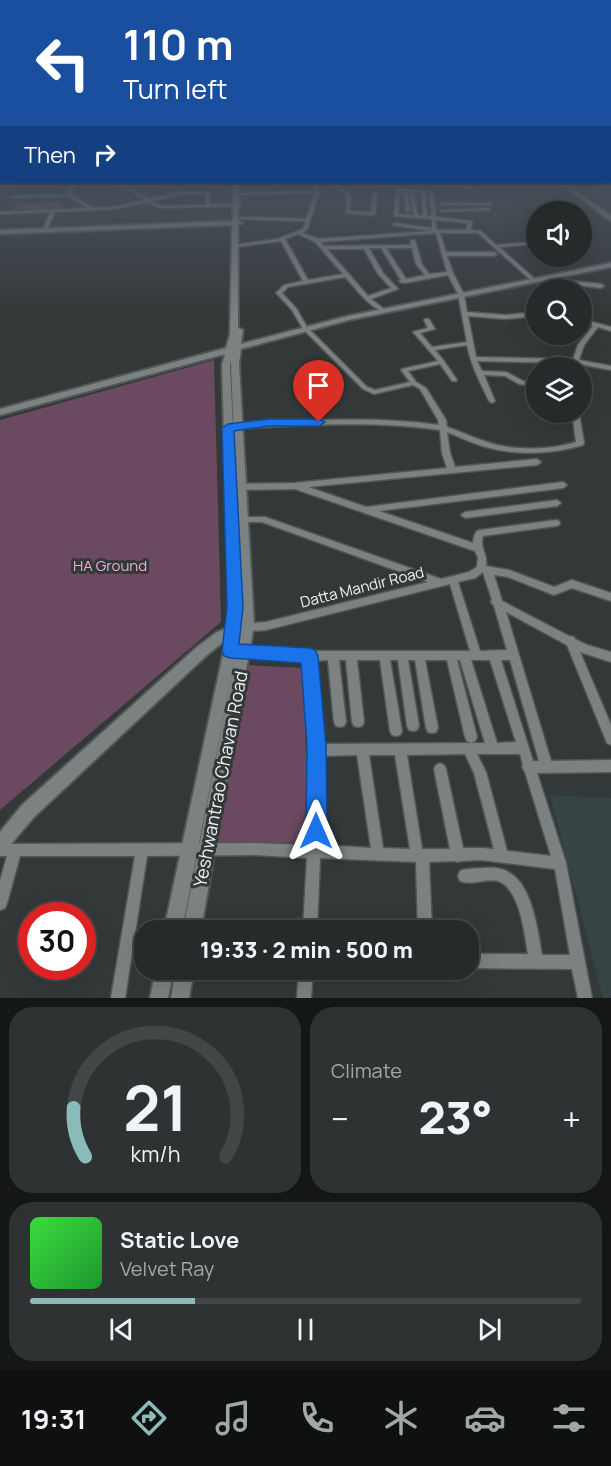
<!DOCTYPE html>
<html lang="en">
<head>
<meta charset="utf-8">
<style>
  body { margin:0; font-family:Manrope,sans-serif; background:#2e3232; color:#f1f3f6; height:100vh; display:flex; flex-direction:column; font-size:22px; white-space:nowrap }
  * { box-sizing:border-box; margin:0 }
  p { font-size:20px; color:#a4a7a8 }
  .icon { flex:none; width:33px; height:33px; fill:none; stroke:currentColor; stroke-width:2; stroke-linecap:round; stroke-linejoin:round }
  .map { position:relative; height:998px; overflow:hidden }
  .side { display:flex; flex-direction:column; gap:9px; padding:9px; background:#151717; flex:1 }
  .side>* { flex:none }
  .guide { position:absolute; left:0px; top:0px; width:612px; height:183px; box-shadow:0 6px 24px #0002,0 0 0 2px #424647; background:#1a4fa0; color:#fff; overflow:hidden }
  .buttons { position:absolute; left:526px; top:201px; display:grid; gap:12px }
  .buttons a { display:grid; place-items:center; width:66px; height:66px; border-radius:50%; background:#262a2a; box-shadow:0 6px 24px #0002,0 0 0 2px #424647; font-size:30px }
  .speed { position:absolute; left:18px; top:902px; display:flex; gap:12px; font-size:30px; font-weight:700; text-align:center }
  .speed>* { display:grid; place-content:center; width:78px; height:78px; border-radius:50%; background:#262a2a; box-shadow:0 6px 24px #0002,0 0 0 2px #424647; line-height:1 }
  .speed .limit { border:9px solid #d22; background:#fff; color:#111 }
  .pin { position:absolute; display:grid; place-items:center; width:51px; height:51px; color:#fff; margin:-62px -26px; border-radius:50% 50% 50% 0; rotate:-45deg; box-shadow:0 0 6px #0007 }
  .pin .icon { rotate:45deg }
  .me { position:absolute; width:66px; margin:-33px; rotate:0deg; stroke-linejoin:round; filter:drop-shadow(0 0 4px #0008) }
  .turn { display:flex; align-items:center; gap:21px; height:126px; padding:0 24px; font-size:27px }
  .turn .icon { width:78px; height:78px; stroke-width:2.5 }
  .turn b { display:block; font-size:42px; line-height:51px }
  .then { display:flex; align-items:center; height:57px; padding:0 24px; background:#0003; gap:12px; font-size:22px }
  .big { font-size:45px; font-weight:800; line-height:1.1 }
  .side .card { flex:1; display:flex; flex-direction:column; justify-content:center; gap:9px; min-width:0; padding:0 21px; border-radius:24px; background:#2e3232 }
  .side .dial { align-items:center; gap:0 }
  .dial svg { height:156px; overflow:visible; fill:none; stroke:#424647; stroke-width:7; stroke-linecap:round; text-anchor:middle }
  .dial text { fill:#f1f3f6; stroke:none }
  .song { display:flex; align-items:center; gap:18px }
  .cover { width:72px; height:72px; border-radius:9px; background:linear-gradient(135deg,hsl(120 70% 55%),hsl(130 70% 35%)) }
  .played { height:6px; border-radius:3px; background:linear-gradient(90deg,#8bbbb9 30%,#424647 30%) }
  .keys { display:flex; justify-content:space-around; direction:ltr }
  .heat { display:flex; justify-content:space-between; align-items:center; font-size:33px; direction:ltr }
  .side .tiles { flex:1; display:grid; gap:9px; grid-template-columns:1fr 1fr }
  .card:last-child { grid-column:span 2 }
  .trip { position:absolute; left:134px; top:920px; width:345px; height:60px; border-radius:24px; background:#262a2a; box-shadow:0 6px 24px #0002,0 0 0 2px #424647; font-weight:800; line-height:60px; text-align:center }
  .tab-bar { display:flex; height:96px; justify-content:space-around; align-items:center; background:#0f1111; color:#a4a7a8 }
  .tab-bar .icon { width:42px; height:42px }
  .tab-bar .current { color:#8bbbb9 }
  .tab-bar b { font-size:27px; color:#f1f3f6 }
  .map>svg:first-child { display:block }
  .built { fill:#374445 }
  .green { fill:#6b4960 }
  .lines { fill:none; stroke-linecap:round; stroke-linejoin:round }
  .minor-casing { stroke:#525656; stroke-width:3 }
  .tertiary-casing { stroke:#525656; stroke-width:4 }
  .minor { fill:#7c8282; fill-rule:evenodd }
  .tertiary { fill:#7c8282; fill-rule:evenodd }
  .route { fill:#1a73e8; stroke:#114b97; stroke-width:1.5 }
  .labels { text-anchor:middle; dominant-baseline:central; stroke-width:6; stroke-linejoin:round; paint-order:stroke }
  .park-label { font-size:15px; fill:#f0add9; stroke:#333838 }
  .street-label { font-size:15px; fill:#eef1f1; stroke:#333838 }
  .near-street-label { font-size:18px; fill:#eef1f1; stroke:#333838 }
</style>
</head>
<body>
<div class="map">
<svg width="611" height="998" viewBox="0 0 611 998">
  <rect width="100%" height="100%" fill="#333838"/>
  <path class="built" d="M611,179V216L567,182H610Z
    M550,795L611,798V998H603Z"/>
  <path class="green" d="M58,201L64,210L12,212L15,204Z
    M214,360L221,622L0,810V420Z
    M246,665L303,668L309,842L211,845Z"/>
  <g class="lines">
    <defs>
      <path id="minor" d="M74,182L76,183L71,195L93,208L115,207L145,200L124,187H110L109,185L187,182H207L205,183L129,186L149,199L181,192H208L210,193V204H240L242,205L240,206L159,208L148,202L115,209L55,212L47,230L45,231L43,230L50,212L0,214V212L87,208L68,196L13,198L11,197L13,196L67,194L71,184L0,187V185ZM181,194H206V205L160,206L152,201Z
        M311,182H315L320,190L307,230L302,233L318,239L432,231L393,225V224L395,223L432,228V219L394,216L396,189L394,186L348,183L346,182L395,184L399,188L425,191L427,216H432L429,192L433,191L436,217L472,221L471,230L481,231L496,245L537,242V244L499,247L535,279V281L533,282L478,233H440L446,252H494L497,254L494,256H447L453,273L464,294L467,312L506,315L537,312V316L506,319L468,316L476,357L573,359L578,345L593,326L582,323V319L611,327V331L598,327L584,345L579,360L611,366V370L578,364L576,368H570L572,363L477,361L482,371L506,372L523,381L537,383V387L519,384L505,376L484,375L495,401L492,403L489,401C480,382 471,365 467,345L435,350L444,361L457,380L456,381H452L440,364L408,371L416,382L426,388L446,420L447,427C460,431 473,438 487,442C512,451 551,450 576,442L572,412H579L584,443L583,445C553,454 516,456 486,447C473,444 460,437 447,432L450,453L455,467L537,459L541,462L537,465L308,487L366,507L563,482L567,485L563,488L379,511L473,543L474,536L477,531L480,530L556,520L559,521L560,523L559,525L556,526L483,536C479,549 488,553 486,566L509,570L554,587L572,580L611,593V601L572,588L554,595L508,577L494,575L502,601L569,636L574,637L575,639L587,645L611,652V662L580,652L611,725V745L607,743L567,645L506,612L551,761L611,760V772L537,773L566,863L592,998H578L572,969L468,968V954H528C525,936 520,888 498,881C486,878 472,886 460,881L458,876L460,871C467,868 476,869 483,868C495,867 505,868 514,876C533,892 538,932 542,955H570L555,869L481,860L461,861L458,862L455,861L429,862L432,930H418L416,862L320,858L317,930H303L307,858L255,855L147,856L125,998H111L135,856H20L7,903L5,908L0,910V881L7,856H0V844L255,843L308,845V759L304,660L240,656L236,655L235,652L236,649L240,648L309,651H470L450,584L266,630L248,631L244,630L243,627L244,624L266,622L428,582L262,522H241L240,520L241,518L244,517H265L441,579L469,572L477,567L478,558L475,551L295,489L230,490L226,487L230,484L294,483L447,468L442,453L440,430C373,420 300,425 233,429L229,427C238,422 255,423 266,423C323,419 382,417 439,425L438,420L420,389L413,385L374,394L363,389L303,329L292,310L276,293L284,285L303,281L281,241L235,247L233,246L235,245L278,239L303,229L306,221L241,219L239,218L241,217L306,219L315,193L236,195H234V193L316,191ZM400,191H403L406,211L408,212L410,211L407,191L409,192L414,215L398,214ZM414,192L421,193L423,216L418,215ZM436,220L467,223L466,230H439L436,228ZM436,233L447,272L429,274L422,264L415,240H411V245L324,246L321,242ZM298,234L315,242L343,274L308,280L285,239ZM369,248H381L401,280L399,281L400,282L405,283L448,275L458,294L467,342L432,347L420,333L435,329L429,319H425L424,320L428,328L413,332L438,361L402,369L401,370L410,382L375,390L367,387L307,327L296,308L282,293L288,287L345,277C355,287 370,309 384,311V309L371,299L398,289L383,273ZM386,248H412L416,264L425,275L406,279ZM327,249H364L378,274L391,288L368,296ZM483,572L492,600L491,602L494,606L507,650L480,651L458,582L475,578ZM328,660L334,722L336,726L340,727L344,726L346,722L339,660H346L352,722L354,726L358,727L362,726L364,722L357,660H380L390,731L392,735L396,736L400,735L402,731L390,660H398L407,726L409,730L413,731L417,730L419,726L408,660H415L426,728L428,732L432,733L436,732L438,728L425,660H447L465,737L467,741L471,743L475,741L477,737L457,660H460L485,743L319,744L314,661ZM471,660H490L516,742L497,743ZM501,660H510L539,761H533ZM465,754L474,773L494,849L481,848H463L446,769L444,765L440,763L436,765L434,769L450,849H422L407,755ZM477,754H520L523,765L522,767L525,772L551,856L507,851L486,772ZM357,755L371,848L321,845L320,756ZM369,755H395L410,849L383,848Z
        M332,182H336L351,195L350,211L371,212L373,193L377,192L375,215L346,213L347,195Z
        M390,182L461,184L462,182H466L463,186L477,188L475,189L460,188L458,187L459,186L392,183Z
        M442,203H490L492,204L490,205H440V204Z
        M488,208H490V210L441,212L439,211L441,210Z
        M552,279L601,284L604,286L601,288L550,282L549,281Z
        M557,500L561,503L557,506L465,518L461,515L465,512Z
        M299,969H313L311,998H297Z"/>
      <path id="tertiary" d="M233,182H239L238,221L243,223L238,225V328L243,330L241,344L348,316L611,263V267L349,320L241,349L239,364L254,625L201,930H183L240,633L182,930H164L226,640L207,655L34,817L6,850L0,852V832L22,805L197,647L217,632L227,628L229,607L222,365L225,354L0,415V409L226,348L230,334L232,225L0,234V230L233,221ZM231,360V364L239,560L230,365Z
        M558,182H563L611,216V221Z
        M156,969H174L168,998H150Z
        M176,969H194L189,998H171Z"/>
    </defs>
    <use href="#minor" class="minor-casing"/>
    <use href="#tertiary" class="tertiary-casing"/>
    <use href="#minor" class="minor"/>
    <use href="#tertiary" class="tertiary"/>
  </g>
  <linearGradient id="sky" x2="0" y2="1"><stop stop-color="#1c1f1f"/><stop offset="0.56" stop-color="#4a535e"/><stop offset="1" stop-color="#4a535e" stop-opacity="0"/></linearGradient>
  <rect width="611" height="318" fill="url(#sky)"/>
  <path class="route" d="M269,419H319L325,422L319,426H269L234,431L243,607L239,644L309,648L315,650L318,656L326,746L327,831L324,839L316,842L309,839L306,831L307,746L301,663L230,658L224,656L222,651L227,607L222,428L228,424Z"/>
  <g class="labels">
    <g class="park-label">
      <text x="110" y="565">HA Ground</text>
    </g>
    <g class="street-label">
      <text transform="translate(362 587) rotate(-14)">Datta Mandir Road</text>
    </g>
    <g class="near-street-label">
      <text transform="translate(220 779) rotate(-79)">Yeshwantrao Chavan Road</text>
    </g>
  </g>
</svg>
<div class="buttons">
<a><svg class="icon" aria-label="sound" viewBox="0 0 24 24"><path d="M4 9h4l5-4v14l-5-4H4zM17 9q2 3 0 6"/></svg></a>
<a><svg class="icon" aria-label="search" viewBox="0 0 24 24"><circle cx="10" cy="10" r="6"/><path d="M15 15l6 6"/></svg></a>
<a><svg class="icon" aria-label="layers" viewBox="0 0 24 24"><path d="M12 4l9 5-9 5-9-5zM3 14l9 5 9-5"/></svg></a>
</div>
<div class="speed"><div class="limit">30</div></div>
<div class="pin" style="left:319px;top:422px;background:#d93025"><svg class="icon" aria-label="arrive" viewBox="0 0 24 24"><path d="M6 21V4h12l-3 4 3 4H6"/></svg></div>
<svg class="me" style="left:316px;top:831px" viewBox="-20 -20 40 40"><path d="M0-17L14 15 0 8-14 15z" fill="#1a73e8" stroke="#fff" stroke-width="4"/></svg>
<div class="trip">19:33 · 2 min · 500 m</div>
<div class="guide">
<div class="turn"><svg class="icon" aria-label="left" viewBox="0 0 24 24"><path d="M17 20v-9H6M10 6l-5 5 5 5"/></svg><div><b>110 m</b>Turn left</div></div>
<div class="then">Then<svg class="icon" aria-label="right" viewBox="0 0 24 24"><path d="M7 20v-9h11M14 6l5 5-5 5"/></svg></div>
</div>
</div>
<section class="side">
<div class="tiles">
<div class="card dial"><svg viewBox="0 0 100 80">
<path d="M14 69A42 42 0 1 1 86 69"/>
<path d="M14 69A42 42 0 0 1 8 44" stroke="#8bbbb9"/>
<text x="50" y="56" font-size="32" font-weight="700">21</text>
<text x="50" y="72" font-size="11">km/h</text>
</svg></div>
<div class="card"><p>Climate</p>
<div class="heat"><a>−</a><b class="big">23°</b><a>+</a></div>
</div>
<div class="card">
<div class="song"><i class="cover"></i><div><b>Static Love</b><p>Velvet Ray</p></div></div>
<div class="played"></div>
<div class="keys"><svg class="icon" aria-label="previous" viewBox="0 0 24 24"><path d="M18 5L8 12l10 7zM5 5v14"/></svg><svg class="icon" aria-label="pause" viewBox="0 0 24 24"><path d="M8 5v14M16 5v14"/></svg><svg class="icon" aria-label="next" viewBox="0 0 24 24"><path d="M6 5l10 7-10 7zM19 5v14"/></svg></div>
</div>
</div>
</section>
<nav class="tab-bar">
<b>19:31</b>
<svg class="icon current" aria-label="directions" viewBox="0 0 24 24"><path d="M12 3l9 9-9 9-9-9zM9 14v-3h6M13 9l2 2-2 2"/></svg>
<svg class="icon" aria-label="music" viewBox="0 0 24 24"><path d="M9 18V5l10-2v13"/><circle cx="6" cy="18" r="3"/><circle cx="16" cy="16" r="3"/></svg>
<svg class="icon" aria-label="phone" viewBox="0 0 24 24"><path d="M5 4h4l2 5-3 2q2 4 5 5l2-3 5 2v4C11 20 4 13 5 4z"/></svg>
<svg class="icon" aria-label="climate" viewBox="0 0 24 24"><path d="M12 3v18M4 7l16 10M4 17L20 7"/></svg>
<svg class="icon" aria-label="car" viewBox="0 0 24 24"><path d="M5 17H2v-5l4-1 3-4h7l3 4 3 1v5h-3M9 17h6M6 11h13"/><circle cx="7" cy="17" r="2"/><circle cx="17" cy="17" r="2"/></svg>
<svg class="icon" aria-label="filters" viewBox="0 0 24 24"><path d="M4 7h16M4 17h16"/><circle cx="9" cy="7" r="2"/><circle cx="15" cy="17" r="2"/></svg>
</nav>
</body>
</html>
